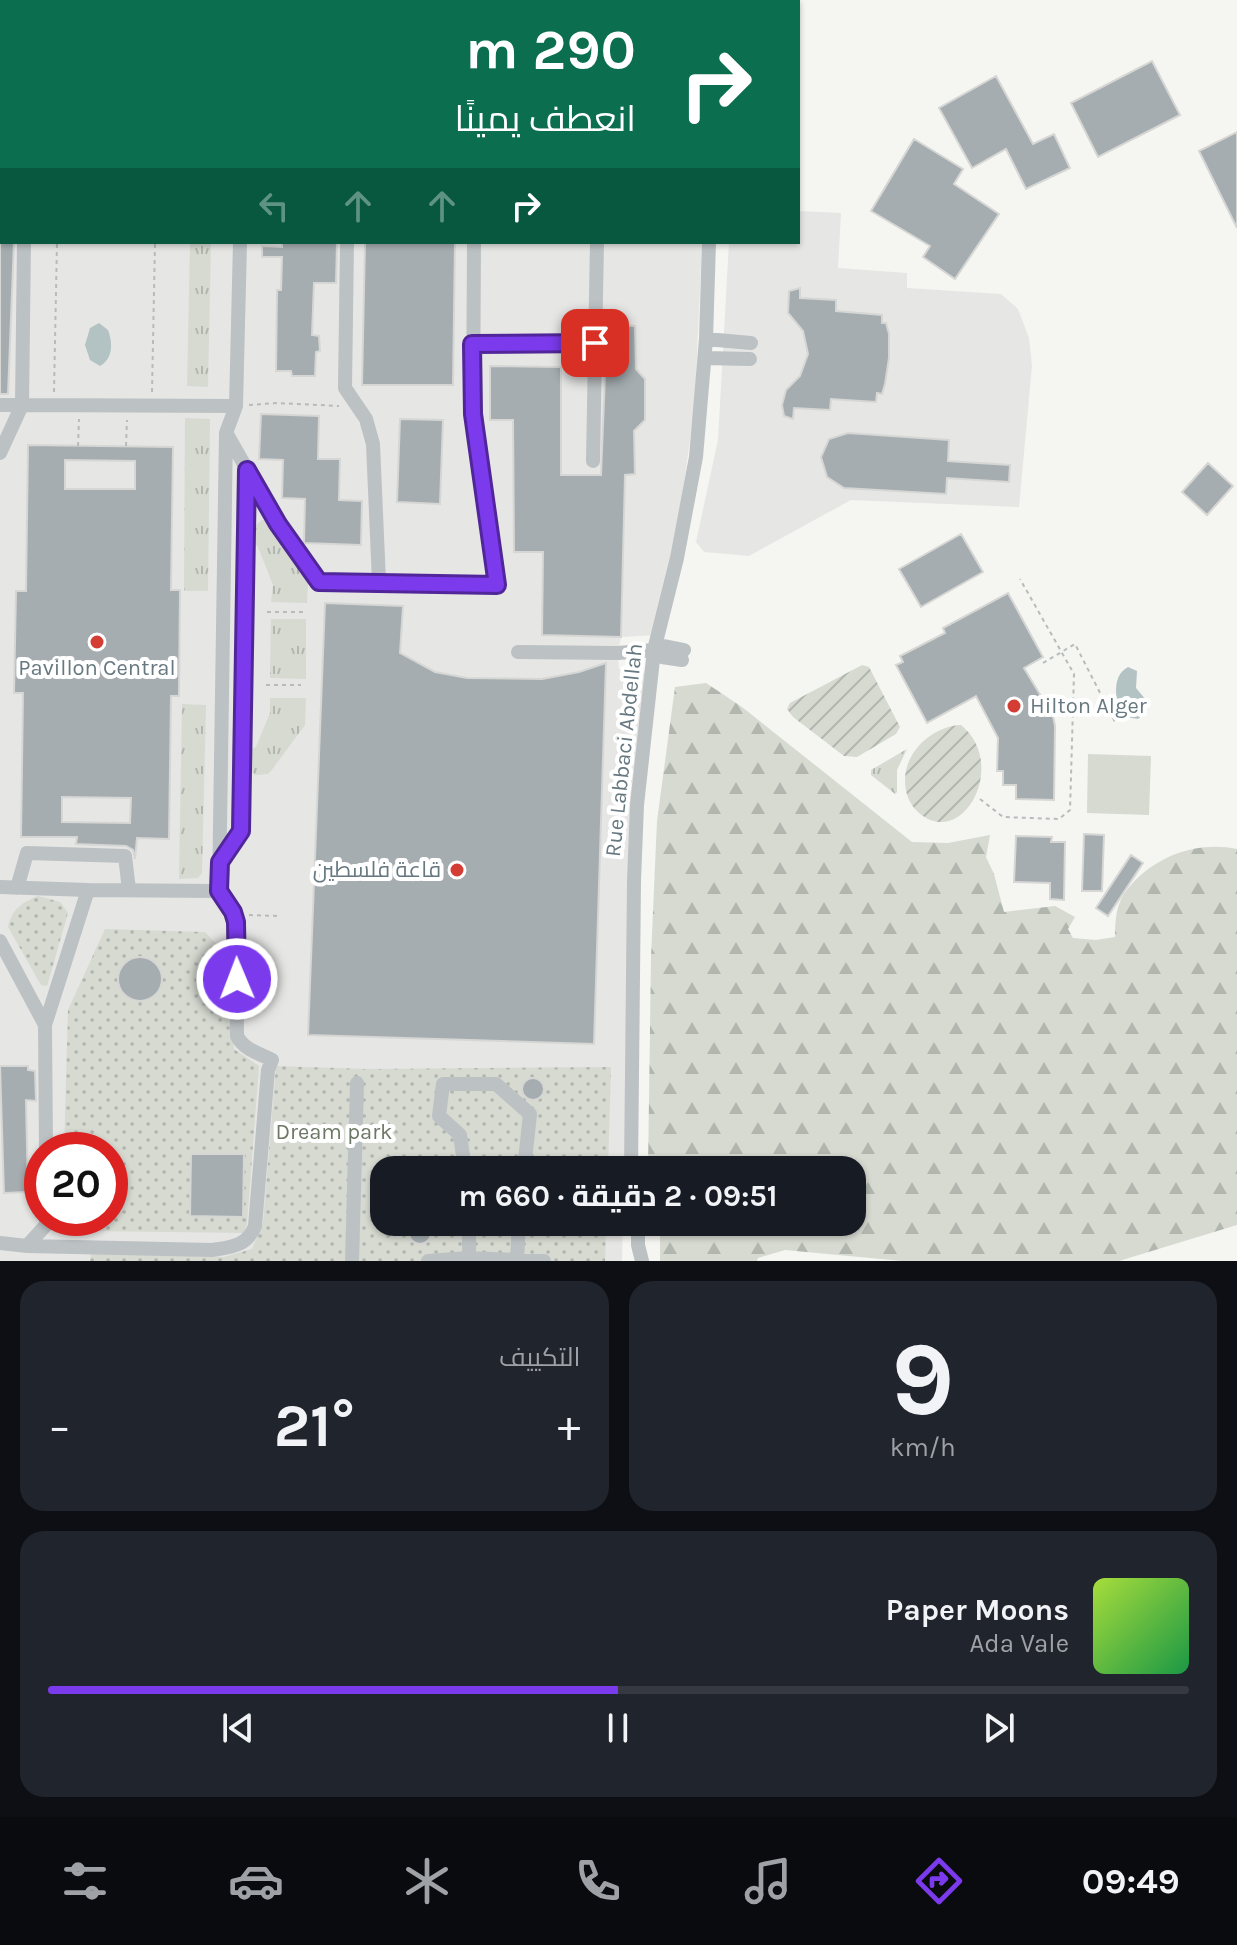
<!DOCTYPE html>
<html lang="ar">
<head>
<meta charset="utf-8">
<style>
  body { margin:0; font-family:Karla,Cairo,sans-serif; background:#20242c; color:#f1f3f6; direction:rtl; height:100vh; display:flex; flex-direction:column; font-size:30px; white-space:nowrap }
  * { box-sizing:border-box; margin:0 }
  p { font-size:26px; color:#9ea1a6 }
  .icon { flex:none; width:44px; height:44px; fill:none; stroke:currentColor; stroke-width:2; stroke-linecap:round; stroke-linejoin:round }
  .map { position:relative; height:1261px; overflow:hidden; direction:ltr }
  .side { display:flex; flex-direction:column; gap:20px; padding:20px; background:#0d0f14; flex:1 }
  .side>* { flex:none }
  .guide { position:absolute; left:0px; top:0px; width:800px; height:244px; box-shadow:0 2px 6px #0004; direction:rtl; background:#0b6e4f; color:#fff; overflow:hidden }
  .speed { position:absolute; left:24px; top:1132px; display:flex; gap:16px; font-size:40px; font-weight:700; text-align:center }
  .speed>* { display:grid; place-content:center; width:104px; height:104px; border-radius:50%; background:#171b24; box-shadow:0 2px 6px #0004; line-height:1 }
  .speed .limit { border:12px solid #d22; background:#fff; color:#111 }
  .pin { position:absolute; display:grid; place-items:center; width:68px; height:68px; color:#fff; margin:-34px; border-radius:16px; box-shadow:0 4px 12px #0006 }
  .me { position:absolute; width:88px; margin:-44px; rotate:359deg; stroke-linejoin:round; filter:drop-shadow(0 0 6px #0008) }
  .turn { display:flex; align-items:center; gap:28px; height:168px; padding:0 32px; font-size:36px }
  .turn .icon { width:104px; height:104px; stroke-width:2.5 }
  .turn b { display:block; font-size:56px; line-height:68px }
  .lanes { display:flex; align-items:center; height:76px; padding:0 32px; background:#0003; justify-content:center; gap:40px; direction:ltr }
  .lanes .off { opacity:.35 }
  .big { font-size:60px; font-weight:700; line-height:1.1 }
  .side .card { flex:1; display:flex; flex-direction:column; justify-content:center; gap:12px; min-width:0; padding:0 28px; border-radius:24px; background:#20242c }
  .side .dial { align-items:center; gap:0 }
  .dial b { font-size:104px; line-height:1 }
  .song { display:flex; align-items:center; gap:24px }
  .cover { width:96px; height:96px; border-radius:12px; background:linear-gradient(135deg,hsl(80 70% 55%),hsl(140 70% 35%)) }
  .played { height:8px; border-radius:4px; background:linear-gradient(90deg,#7c3aed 50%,#363941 50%) }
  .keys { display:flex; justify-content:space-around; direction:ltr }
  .heat { display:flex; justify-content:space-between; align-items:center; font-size:44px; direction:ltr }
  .side .tiles { flex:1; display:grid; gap:20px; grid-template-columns:1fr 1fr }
  .card:last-child { grid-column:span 2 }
  .trip { position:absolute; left:370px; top:1156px; width:496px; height:80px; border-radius:24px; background:#171b24; box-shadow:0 2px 6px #0004; font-weight:700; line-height:80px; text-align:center; direction:rtl }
  .dock { display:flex; height:128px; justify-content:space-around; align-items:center; background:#090b0e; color:#9ea1a6 }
  .dock .icon { width:56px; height:56px }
  .dock .selected { color:#7c3aed }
  .dock b { font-size:36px; color:#f1f3f6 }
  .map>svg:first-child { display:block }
  .built { fill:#e6e6e5; fill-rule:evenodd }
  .grass { fill:url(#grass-tufts) }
  .forest { fill:url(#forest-firs) }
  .park { fill:url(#park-dots) }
  .garden { fill:url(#garden-furrows) }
  .pitch { fill:#d6dad1 }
  .water { fill:#b3c2c3 }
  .building { fill:#a5adb0; stroke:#d6d6d4; stroke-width:2; fill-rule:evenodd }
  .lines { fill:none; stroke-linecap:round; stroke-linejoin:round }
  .path { stroke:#b8bbbd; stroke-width:2; stroke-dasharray:4 4; stroke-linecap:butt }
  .minor { stroke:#bcc1c3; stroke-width:14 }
  .route-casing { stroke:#51269a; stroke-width:20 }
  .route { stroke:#7c3aed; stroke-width:14 }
  .poi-dot { fill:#d43d33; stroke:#fff; stroke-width:3 }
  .labels { text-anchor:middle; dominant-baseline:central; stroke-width:8; stroke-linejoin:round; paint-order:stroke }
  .poi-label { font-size:22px; fill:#677980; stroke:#fff }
  .street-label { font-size:22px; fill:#677980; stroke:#fff }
  .park-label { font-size:22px; fill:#6c7865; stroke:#fff }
</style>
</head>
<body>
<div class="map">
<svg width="1237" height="1261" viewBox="0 0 1237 1261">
  <defs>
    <pattern id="grass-tufts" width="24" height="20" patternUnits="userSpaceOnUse" patternTransform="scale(2)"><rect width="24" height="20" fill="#d6dad1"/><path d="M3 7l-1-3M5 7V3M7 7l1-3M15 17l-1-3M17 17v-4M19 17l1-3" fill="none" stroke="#b1b6af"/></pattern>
    <pattern id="forest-firs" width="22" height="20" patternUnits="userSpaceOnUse" patternTransform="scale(2)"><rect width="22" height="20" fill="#d6dad1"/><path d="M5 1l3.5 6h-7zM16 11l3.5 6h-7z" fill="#b1b6af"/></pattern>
    <pattern id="park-dots" width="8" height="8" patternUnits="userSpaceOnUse" patternTransform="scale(2)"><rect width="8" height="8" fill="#d6dad1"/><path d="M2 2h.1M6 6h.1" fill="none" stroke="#b1b6af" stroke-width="1.8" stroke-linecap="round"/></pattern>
    <pattern id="garden-furrows" width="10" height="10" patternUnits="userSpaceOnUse" patternTransform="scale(2)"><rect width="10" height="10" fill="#d6dad1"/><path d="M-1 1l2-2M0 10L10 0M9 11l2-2" fill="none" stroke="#b1b6af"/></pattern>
  </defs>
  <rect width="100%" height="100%" fill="#f5f5f2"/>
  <path class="built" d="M0,0H703L2,2V242H702L695,402L681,507L657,635L621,637L618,653L619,669L642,668L646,676L624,1170H384V1222H623L622,1261H0ZM42,1150H110V1218H42Z
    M798,211L841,213L838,268L907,273V288L1001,294L1018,309L1029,338L1032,366L1019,507L851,500L749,556L704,552L696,542L718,440L729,242H798Z"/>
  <path class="grass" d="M190,242H211L208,387L187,386Z
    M185,418L210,419L208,591H184Z
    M262,520H268L308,583L307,603L271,602L273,585L258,547L254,542L255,526Z
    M271,619H306V679L270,678Z
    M270,698H306L305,725L271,771L268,774L256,775L252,772L251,749L256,747L270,713Z
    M182,704L206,705L202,873L198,878L179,879Z
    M907,749L897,770V792L895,794L871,775V770Z"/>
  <path class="forest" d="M706,683L742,707L912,842L948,843L990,835L986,857L994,874L1004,912L1055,906L1075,917L1068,929L1073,938L1096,940L1115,937C1115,922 1116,906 1124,894C1149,858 1195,840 1237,849V1225L1119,1261H902L785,1250L758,1258L757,1261H660V1224L647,1222H852V1170H648L651,957L657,821L675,687Z"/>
  <path class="park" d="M38,896L60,902L68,913L47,986L41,985L8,927C12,909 21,903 38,896Z
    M105,929L205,932L228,956L234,1049L259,1066L247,1224L244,1233L91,1231L80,1218H110V1150H64L68,1010Z
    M276,1066L367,1069L611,1067L608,1170H384V1222H606L605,1261H90L91,1253L224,1257L252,1249L263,1223Z"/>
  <path class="garden" d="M862,665L869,667L900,727L896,734L857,757L844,756L793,717L787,709L790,703Z
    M961,725C1009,764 963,850 919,813C909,804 905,793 905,780C905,751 933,726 961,725Z"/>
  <path class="pitch" d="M1088,754L1151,756L1149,815L1087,813Z"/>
  <path class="water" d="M99,323L108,330C113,343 113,359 100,366L90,360L85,345L90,328Z
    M1128,667L1137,671L1136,688L1146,700L1145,713L1138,719L1126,717L1118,710C1116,695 1112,676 1128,667Z"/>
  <path class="building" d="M1152,61L1180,115L1098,157L1071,103Z
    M996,76L1033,144L1054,134L1070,168L1026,189L1006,149L972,168L939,108Z
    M1237,132V228L1199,151Z
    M914,139L963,169L954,184L999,214L955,279L923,257L930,246L871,211Z
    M0,242H14L8,394H0Z
    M282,242H337L336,283H314L312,335L319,336L320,351L316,352L315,376H292L291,371H276L277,290H281L282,257H262V246L282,247Z
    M365,242H455L453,385H362Z
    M800,288V298L836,300V311L882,315V323H886L889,334V358L885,384L882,394L877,393L876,402L831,399L830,410L794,408L793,419L784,416L782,405L786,390L800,376L808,354L803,331L788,313L789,291Z
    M612,325L635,326L636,369L645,379V420L634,431L635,474L625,475L621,637L542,635L543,552H514L513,420H490V366L561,367V475H601L605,375L611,368Z
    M261,414L319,416L318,459H340L339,500L362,501L361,545L304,543L305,499L282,498L283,460L259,459Z
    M400,419L443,420L440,504L397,502Z
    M848,433L949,440L948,461L1010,465L1009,482L947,478L946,494L844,488L827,477L821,457L829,439Z
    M28,445L173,447L171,590H180L179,696H171L169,839L137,838L135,859L133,850L126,846L76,844L77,837H21L23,693H14L16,591H26ZM65,460L135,461V489H65ZM62,797L131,798L130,823L62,822Z
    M1208,463L1233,486L1207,515L1182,492Z
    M961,534L983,572L921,607L899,569Z
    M1008,593L1043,657L1024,668L1053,716L1055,726L1054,800L1016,799V785H1003V771H997L998,738L976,696L927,723L896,665L903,662L900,656L945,633L943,628Z
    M325,603L403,606L400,653L435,672L467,678L542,679L579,672L606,663L594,1044L308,1035Z
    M1084,834L1104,835L1102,891H1082Z
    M1016,836L1052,837L1051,842H1065L1064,900L1050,899V883L1014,882Z
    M1131,855L1143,863L1108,916L1096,908Z
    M118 979a22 22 0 1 1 44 0a22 22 0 1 1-44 0Z
    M0,1066H28V1070L35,1071L36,1101L26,1100L28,1192L4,1193Z
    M522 1089a11 11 0 1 1 22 0a11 11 0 1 1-22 0Z
    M191,1154H244L243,1217L190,1216Z
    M409 1233a11 11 0 1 1 22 0a11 11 0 1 1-22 0Z"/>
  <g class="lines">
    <path class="path" d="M353,2V0
      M54,392L57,242
      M152,392L155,242
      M249,405L277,403L339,406
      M78,446L79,419
      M126,446L127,420
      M267,612H304
      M1043,663L1075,644L1115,722
      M266,685H301
      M980,799L1003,817L1059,819L1070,810L1074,674L1020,579
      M249,915L280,916"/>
    <path class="minor" d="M244,2V0
      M601,2V0
      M720,2L721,0
      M0,88H2
      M347,242L345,388L366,419L373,444L379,582
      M706,339L751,343
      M472,344L595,343
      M705,358L750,359
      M0,405H22L24,242
      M228,436L278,524L319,582L497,585L473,414L474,242
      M0,453L22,405L236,406
      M593,461L597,242
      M654,650L662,657L682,660
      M518,652L618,653L654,650L664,646L684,650
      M220,862L241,831L242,669L247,470
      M0,887L88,890
      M17,888L27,853L125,856L129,890
      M0,941L45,1025
      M46,1150L45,1025L88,890L219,891L226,433L236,406L240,242
      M465,1170L460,1135L439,1116L443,1084H496L530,1114L524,1170
      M631,1170L634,880L637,805L654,650L677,558L696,457L706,339L709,242
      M469,1222V1258L544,1261
      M638,1222V1245L642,1261
      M0,1243L27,1246L46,1225V1218
      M27,1246L212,1250C232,1247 247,1246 255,1226L268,1070L272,1060C259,1053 244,1050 237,1036L236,922L233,912L219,891
      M517,1259L519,1222
      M352,1261L357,1083
      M428,1261L469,1258V1261"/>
  </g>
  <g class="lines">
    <defs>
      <path id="route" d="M237,979L236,922L233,912L219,891L220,862L241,831L247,470L278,524L319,582L497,585L473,414L472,344L595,343"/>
    </defs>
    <use href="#route" class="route-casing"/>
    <use href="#route" class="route"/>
  </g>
  <g class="poi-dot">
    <circle cx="97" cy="642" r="8"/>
    <circle cx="1014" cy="706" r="8"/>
    <circle cx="457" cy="870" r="8"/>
  </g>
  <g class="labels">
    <g class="poi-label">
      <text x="97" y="668">Pavillon Central</text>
      <text x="1030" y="706" text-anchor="start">Hilton Alger</text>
      <text x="441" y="870" text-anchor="end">قاعة فلسطين</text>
    </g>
    <g class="street-label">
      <text transform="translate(624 750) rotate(-84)">Rue Labbaci Abdellah</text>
    </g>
    <g class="park-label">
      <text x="334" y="1132">Dream park</text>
    </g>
  </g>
</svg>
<div class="speed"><div class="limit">20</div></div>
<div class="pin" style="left:595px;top:343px;background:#d93025"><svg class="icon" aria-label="arrive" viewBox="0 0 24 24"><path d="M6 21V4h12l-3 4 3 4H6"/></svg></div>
<svg class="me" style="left:237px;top:979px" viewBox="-20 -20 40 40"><circle r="17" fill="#7c3aed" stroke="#fff" stroke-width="3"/><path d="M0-11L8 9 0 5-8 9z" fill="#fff"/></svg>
<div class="trip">09:51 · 2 دقيقة · 660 m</div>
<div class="guide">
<div class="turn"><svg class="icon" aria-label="right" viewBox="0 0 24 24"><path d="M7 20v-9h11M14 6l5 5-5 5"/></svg><div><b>290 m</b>انعطف يمينًا</div></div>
<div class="lanes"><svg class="icon off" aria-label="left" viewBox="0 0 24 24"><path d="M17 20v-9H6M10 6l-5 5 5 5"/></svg><svg class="icon off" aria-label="ahead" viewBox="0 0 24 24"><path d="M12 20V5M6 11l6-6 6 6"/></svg><svg class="icon off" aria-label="ahead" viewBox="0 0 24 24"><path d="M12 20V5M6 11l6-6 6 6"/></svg><svg class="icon" aria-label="right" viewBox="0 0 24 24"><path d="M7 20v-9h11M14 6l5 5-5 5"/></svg></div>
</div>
</div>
<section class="side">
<div class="tiles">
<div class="card dial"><b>9</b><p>km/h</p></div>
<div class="card"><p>التكييف</p>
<div class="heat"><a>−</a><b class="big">21°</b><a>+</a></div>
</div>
<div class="card">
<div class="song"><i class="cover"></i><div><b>Paper Moons</b><p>Ada Vale</p></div></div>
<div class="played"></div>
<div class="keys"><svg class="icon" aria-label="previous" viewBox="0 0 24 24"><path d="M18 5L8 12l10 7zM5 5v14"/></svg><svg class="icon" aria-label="pause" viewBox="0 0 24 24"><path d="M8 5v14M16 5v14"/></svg><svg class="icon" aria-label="next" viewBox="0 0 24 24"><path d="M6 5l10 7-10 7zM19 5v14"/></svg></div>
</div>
</div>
</section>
<nav class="dock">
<b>09:49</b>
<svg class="icon selected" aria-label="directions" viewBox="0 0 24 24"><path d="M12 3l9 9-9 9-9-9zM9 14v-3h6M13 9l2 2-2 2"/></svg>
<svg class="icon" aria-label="music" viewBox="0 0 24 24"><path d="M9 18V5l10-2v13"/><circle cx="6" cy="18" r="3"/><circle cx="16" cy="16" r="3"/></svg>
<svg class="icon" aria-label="phone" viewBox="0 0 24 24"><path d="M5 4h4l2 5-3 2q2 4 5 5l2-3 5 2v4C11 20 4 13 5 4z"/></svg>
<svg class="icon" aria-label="climate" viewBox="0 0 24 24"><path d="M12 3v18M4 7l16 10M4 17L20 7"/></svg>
<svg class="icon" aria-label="car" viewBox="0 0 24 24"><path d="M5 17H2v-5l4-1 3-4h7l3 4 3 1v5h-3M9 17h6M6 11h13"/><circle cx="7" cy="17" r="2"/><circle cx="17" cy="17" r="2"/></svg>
<svg class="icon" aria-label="filters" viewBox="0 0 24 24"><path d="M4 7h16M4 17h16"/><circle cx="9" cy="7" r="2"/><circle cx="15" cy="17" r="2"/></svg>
</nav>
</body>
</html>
